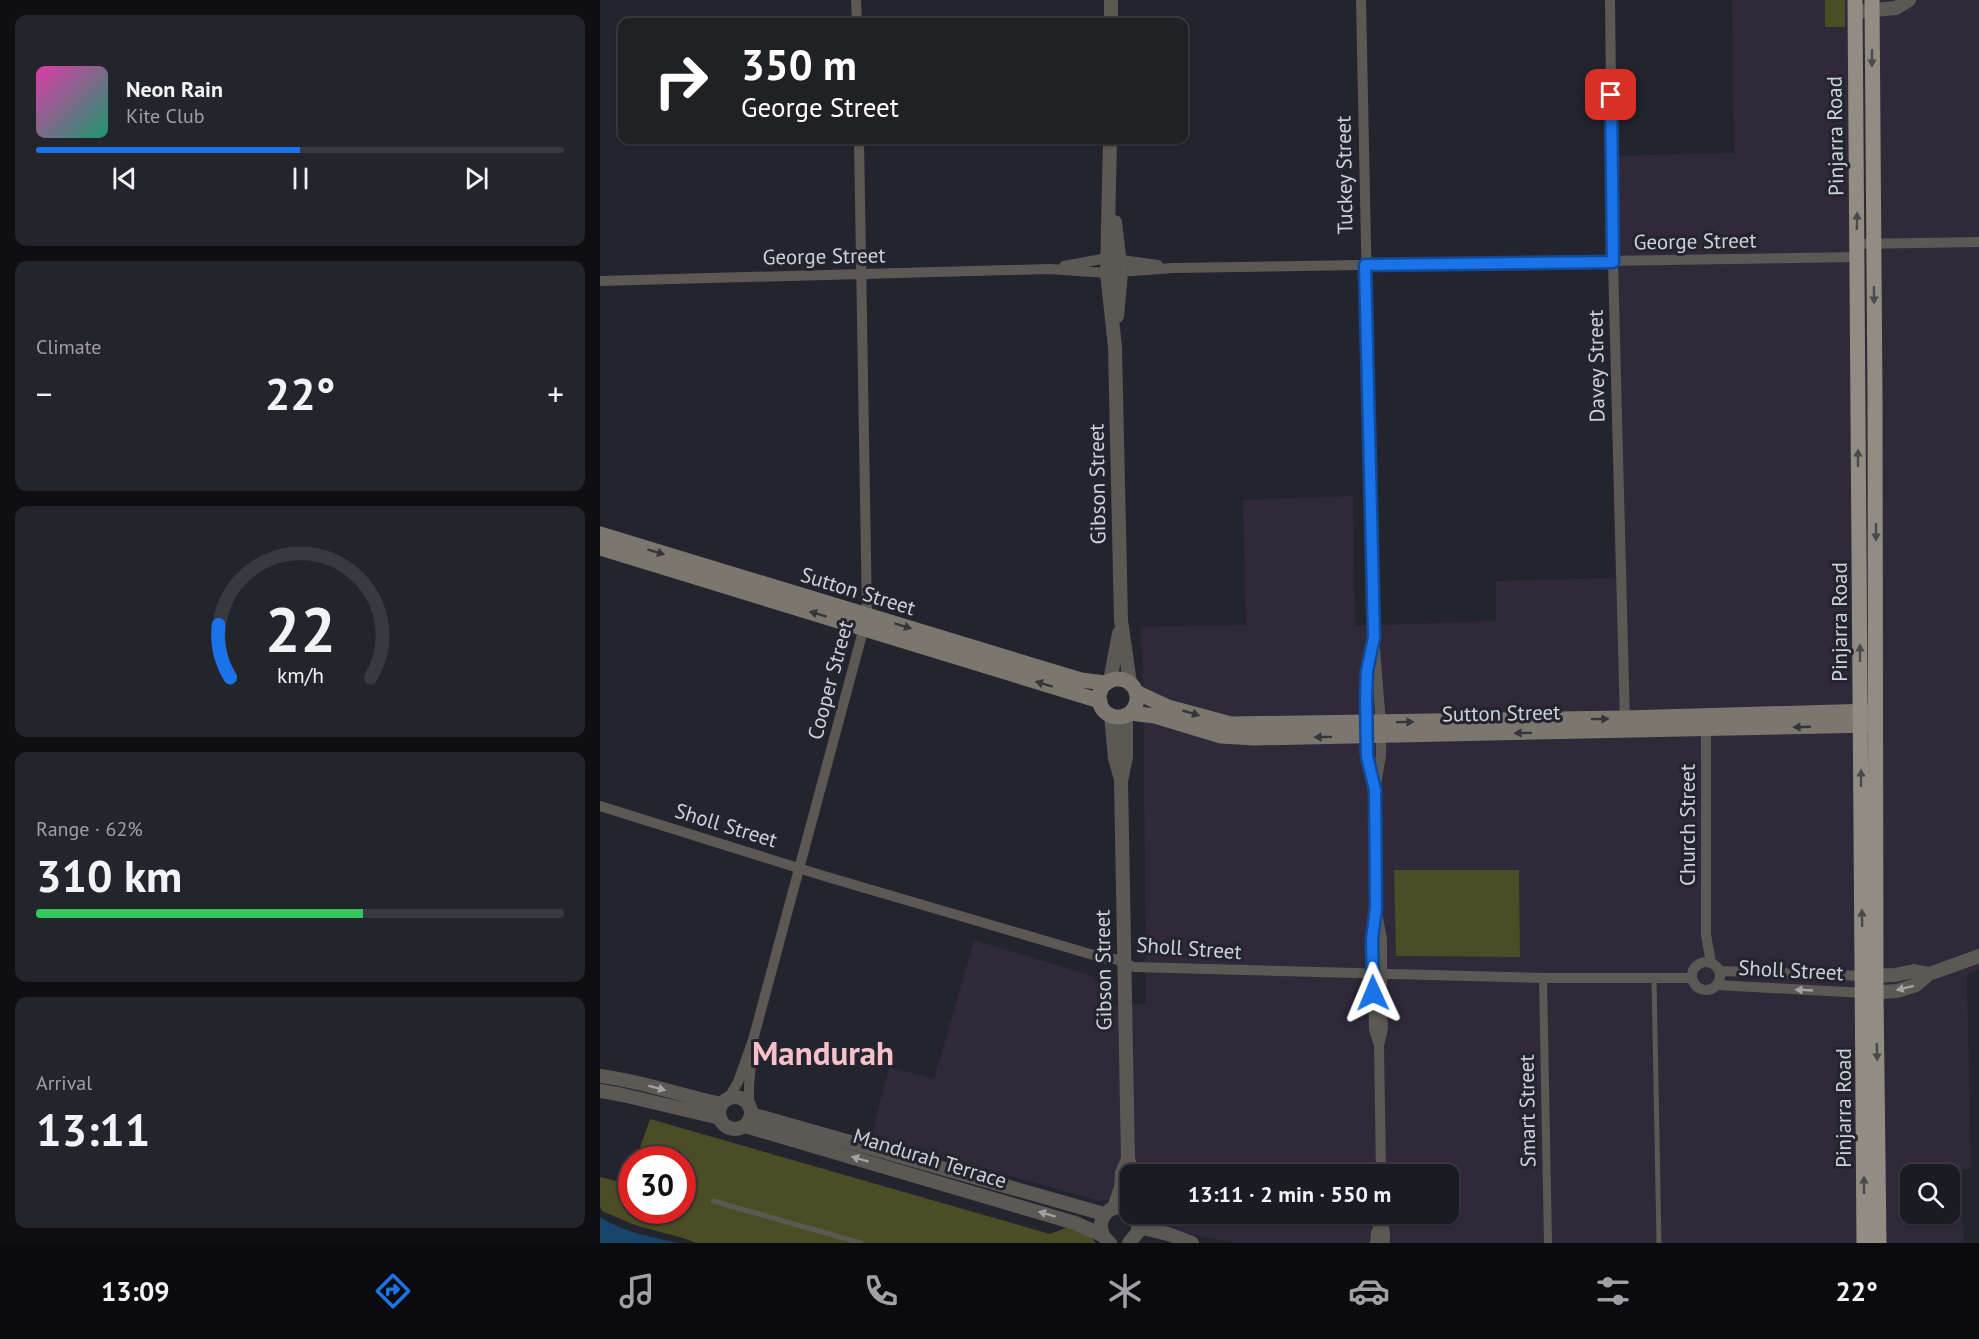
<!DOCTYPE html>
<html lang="en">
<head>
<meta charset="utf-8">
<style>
  body { margin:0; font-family:"PT Sans",sans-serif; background:#24242b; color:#f1f3f6; height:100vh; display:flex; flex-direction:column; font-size:22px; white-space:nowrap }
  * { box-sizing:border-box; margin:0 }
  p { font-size:20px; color:#a0a1a6 }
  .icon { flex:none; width:33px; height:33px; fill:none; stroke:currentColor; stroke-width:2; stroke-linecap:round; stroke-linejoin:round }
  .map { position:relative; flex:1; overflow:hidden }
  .details { display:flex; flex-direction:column; gap:15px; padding:15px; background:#0f0f13; width:600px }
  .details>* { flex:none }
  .hud { position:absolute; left:18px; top:18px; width:570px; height:126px; border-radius:12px; box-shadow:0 2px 4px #0004,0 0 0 2px #393941; background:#202124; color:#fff; overflow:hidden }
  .tools { position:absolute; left:1300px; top:1164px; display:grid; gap:12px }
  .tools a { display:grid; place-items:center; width:60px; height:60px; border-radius:12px; background:#1b1b23; box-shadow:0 2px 4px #0004,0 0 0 2px #393941; font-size:30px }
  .speed { position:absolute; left:18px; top:1146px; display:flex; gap:12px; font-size:30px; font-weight:700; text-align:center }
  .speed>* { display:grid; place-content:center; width:78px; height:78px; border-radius:50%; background:#1b1b23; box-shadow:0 2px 4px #0004,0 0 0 2px #393941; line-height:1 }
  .speed .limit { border:9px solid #d22; background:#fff; color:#111 }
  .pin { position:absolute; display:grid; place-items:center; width:51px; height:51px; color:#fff; margin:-26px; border-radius:12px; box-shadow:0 3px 9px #0006 }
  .me { position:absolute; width:66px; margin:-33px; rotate:359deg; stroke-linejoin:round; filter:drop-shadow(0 0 4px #0008) }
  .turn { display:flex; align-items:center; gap:21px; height:126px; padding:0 24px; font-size:27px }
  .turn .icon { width:78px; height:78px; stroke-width:2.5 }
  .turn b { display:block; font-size:42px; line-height:51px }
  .big { font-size:45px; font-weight:800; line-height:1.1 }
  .details .card { flex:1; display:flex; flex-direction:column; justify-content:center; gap:9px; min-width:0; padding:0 21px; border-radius:12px; background:#24242b }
  .details .dial { align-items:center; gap:0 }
  .dial svg { height:156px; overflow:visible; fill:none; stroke:#393941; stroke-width:7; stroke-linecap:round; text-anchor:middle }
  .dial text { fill:#f1f3f6; stroke:none }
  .song { display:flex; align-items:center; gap:18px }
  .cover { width:72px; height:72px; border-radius:9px; background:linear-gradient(135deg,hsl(320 70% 55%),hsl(160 70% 35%)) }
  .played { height:6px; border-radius:3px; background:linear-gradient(90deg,#1a73e8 50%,#393941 50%) }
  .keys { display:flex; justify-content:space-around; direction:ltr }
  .heat { display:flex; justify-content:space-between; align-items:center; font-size:33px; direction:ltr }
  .charge { height:9px; border-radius:4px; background:linear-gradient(90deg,#34c759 62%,#393941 0) }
  .trip { position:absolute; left:520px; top:1164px; width:339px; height:60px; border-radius:12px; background:#1b1b23; box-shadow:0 2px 4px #0004,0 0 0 2px #393941; font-weight:800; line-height:60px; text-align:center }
  .tab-bar { display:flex; height:96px; justify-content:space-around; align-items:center; background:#0b0b0e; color:#a0a1a6 }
  .tab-bar .icon { width:42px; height:42px }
  .tab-bar .current { color:#1a73e8 }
  .tab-bar b { font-size:27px; color:#f1f3f6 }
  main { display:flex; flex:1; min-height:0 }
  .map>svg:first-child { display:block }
  .commercial { fill:#2f2939; fill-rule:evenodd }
  .green { fill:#4b4d24 }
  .water { fill:#17446b }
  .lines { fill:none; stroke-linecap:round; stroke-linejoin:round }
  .service { stroke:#5c5954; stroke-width:5 }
  .pedestrian { stroke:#5c5954; stroke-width:8 }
  .minor { stroke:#5c5954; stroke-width:10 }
  .tertiary { stroke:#5c5954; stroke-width:14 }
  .secondary { stroke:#7b776e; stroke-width:15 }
  .primary { stroke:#928d82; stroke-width:15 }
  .oneway { fill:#4a494c }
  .oneway2 { fill:#35353c }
  .oneway3 { fill:#a2a1a4 }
  .route-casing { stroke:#114b97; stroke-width:15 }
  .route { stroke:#1a73e8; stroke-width:10 }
  .labels { text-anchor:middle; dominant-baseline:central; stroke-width:6; stroke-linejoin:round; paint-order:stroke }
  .street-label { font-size:21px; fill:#d1d1d9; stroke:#24242f }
  .town-label { font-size:33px; font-weight:bold; fill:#f6c2ca; stroke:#24242f }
</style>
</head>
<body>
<main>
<section class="details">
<div class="card">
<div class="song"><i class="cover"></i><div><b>Neon Rain</b><p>Kite Club</p></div></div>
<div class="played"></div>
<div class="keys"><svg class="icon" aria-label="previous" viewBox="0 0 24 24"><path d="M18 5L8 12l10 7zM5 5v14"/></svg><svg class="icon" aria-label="pause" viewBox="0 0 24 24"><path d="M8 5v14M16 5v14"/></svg><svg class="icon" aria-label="next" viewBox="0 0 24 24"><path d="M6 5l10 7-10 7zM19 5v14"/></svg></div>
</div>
<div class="card"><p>Climate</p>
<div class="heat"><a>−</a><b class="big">22°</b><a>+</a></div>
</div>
<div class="card dial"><svg viewBox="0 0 100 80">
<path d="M14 69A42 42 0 1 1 86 69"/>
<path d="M14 69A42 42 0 0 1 8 42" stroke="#1a73e8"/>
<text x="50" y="56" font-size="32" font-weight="700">22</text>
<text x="50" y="72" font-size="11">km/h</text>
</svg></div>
<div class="card"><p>Range · 62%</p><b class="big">310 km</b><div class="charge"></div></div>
<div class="card"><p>Arrival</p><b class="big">13:11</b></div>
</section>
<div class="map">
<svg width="1379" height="1243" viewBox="0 0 1379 1243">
  <rect width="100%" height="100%" fill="#24242f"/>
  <path class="commercial" d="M1132,0H1379V970L1367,974L1371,1169L1360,1170L1364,1243H634L547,1225L541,1214H849V1174H531V1201L523,1198L500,1201L271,1137L289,1067L334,1079L374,940L493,976L504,991L505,1006L546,1004L543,671L540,627L646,625L643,500L753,496L755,626L896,621V581L1015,578L1007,156L1134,153ZM1311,1174H1350V1214H1311Z"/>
  <path class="green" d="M1225,0H1245V27H1225Z
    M794,870H919L920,957L796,956Z
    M50,1119L450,1234L471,1226L490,1236L496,1243H96L86,1239L35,1225L2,1211L0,1207V1177L27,1184L31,1173L32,1210H82V1160L36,1159Z"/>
  <path class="water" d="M0,1217C23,1232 51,1237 78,1243H0Z"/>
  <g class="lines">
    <path class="service" d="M1054,979L1059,1243
      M113,1201L261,1243"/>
    <path class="pedestrian" d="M943,978L948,1243"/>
    <path class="minor" d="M256,0L257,22
      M761,0L774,637L781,723V756L775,790L776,908L772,939L774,1029L779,1045
      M1010,0L1013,262L1025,724
      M1256,244L1379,242
      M464,266L507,258L558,265
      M0,281L449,269L507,273L573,268L1256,257
      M772,648C763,690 763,746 774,787
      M1106,722V935L1111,963
      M0,806L224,876L507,959H515L534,967L943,978H1092
      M778,918L782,939V1009L783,1028L779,1045L781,1174
      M1092 976a14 14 0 1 1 28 0a14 14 0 1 1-28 0Z
      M1120,971L1263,976
      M1117,985L1263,993
      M128,1099L138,1082L153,1040L267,616L259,140
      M149,1106V1085L152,1055
      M781,1214L785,1233V1243
      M775,1243L776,1233L781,1221"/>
    <path class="tertiary" d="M1255,12L1296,8L1309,0
      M511,22V0
      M510,140L507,273L515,347L521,620L530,683
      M515,222L521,273L517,316
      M510,681L519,633
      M511,715L515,758L521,779
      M526,715V757L521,781L528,1159L533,1174
      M1266,976L1295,975L1314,971L1329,974
      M1266,993L1297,991L1316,985L1329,974L1379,956
      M0,1076C42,1081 81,1096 122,1104
      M0,1091L23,1095L120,1118
      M119 1113a16 16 0 1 1 32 0a16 16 0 1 1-32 0Z
      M151,1114L504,1214
      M145,1126L475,1223L502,1235
      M514,1207L521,1188L522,1173L528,1159
      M539,1227L568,1234L592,1243
      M510,1243C489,1227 508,1197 531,1211
      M529,1243L538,1232V1221"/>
    <path class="secondary" d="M0,534L481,680L505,683
      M0,548L500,701
      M499 698a19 19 0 1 1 38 0a19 19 0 1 1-38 0Z
      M536,692L568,707L631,724L1025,718L1271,711
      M530,713L555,716L621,736L654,738L1273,725"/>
    <path class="primary" d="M1255,0L1264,1243
      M1272,0L1275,398L1276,993L1279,1243"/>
  </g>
  <defs><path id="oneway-solid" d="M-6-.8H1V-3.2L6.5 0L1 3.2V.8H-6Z" transform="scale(1.5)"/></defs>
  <g class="oneway">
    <use href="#oneway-solid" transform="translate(1272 58) rotate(90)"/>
    <use href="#oneway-solid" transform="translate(1257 221) rotate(-89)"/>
    <use href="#oneway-solid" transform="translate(1274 295) rotate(89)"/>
    <use href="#oneway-solid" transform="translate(1258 458) rotate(-90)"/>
    <use href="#oneway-solid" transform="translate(1276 532) rotate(90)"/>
    <use href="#oneway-solid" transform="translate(1260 653) rotate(-90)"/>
    <use href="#oneway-solid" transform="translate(1261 778) rotate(-90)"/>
    <use href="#oneway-solid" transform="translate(1262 918) rotate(-91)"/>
    <use href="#oneway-solid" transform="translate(1277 1052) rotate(89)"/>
    <use href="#oneway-solid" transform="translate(1264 1185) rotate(-90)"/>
  </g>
  <g class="oneway2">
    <use href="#oneway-solid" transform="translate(56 552) rotate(17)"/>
    <use href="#oneway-solid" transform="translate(218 614) rotate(-163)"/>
    <use href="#oneway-solid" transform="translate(303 626) rotate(17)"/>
    <use href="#oneway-solid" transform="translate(444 684) rotate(-163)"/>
    <use href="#oneway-solid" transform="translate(591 713) rotate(16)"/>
    <use href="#oneway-solid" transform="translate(1000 719) rotate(-1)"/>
    <use href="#oneway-solid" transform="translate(805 722) rotate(-1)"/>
    <use href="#oneway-solid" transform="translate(1202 727) rotate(178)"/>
    <use href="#oneway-solid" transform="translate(923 733) rotate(179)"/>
    <use href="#oneway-solid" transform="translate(723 737) rotate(179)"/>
  </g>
  <g class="oneway3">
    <use href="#oneway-solid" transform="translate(1305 988) rotate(166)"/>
    <use href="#oneway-solid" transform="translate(1204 990) rotate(-177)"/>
    <use href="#oneway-solid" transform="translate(57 1088) rotate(15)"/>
    <use href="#oneway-solid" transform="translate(260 1159) rotate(-163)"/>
    <use href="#oneway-solid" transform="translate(447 1214) rotate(-163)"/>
  </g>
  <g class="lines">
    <defs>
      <path id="route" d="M773,993L772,939L776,908L775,790L767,756L766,698L767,671L774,637L765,265L1013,262L1011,95"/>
    </defs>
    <use href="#route" class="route-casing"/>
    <use href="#route" class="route"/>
  </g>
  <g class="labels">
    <g class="street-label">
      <text transform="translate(1235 136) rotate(-91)">Pinjarra Road</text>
      <text transform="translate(744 175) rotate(-91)">Tuckey Street</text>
      <text transform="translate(1095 241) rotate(-1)">George Street</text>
      <text transform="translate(224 256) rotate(-1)">George Street</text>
      <text transform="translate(996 366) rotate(-91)">Davey Street</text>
      <text transform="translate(497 484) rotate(-91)">Gibson Street</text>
      <text transform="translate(258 591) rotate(17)">Sutton Street</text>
      <text transform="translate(1239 622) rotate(-90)">Pinjarra Road</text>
      <text transform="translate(230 680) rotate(-75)">Cooper Street</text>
      <text transform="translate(901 713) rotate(-1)">Sutton Street</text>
      <text transform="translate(126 825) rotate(17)">Sholl Street</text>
      <text transform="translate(1087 825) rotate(-90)">Church Street</text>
      <text transform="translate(589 948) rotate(4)">Sholl Street</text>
      <text transform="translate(503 970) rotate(-91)">Gibson Street</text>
      <text transform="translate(1191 970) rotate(3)">Sholl Street</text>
      <text transform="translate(1243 1108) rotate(-90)">Pinjarra Road</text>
      <text transform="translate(927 1111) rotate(-91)">Smart Street</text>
      <text transform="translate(330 1158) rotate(17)">Mandurah Terrace</text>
    </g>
    <g class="town-label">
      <text x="223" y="1052">Mandurah</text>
    </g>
  </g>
</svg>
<div class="tools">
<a><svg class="icon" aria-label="search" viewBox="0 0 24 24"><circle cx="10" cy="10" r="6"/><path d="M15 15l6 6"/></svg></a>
</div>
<div class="speed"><div class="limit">30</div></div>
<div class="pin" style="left:1011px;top:95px;background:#d93025"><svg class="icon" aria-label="arrive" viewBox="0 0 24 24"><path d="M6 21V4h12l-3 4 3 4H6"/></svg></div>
<svg class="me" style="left:773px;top:993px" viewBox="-20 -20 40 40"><path d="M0-17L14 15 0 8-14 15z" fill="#1a73e8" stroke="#fff" stroke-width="4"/></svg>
<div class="trip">13:11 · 2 min · 550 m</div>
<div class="hud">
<div class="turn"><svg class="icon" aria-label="right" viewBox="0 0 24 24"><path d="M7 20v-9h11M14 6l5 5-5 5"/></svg><div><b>350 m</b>George Street</div></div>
</div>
</div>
</main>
<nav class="tab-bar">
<b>13:09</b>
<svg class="icon current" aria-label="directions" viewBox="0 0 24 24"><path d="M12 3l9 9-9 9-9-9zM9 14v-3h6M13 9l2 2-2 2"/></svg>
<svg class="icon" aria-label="music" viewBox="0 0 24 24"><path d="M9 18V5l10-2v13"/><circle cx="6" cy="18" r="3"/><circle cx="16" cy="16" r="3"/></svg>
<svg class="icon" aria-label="phone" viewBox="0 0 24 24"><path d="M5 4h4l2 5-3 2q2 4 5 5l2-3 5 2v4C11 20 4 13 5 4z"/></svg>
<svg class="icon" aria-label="climate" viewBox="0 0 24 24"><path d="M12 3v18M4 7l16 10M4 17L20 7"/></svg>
<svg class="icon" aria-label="car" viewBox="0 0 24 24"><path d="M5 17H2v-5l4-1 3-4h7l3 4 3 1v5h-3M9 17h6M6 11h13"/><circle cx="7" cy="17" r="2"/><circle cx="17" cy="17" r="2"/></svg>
<svg class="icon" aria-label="filters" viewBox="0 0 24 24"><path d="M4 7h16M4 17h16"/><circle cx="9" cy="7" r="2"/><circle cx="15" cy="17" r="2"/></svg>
<b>22°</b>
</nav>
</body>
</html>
